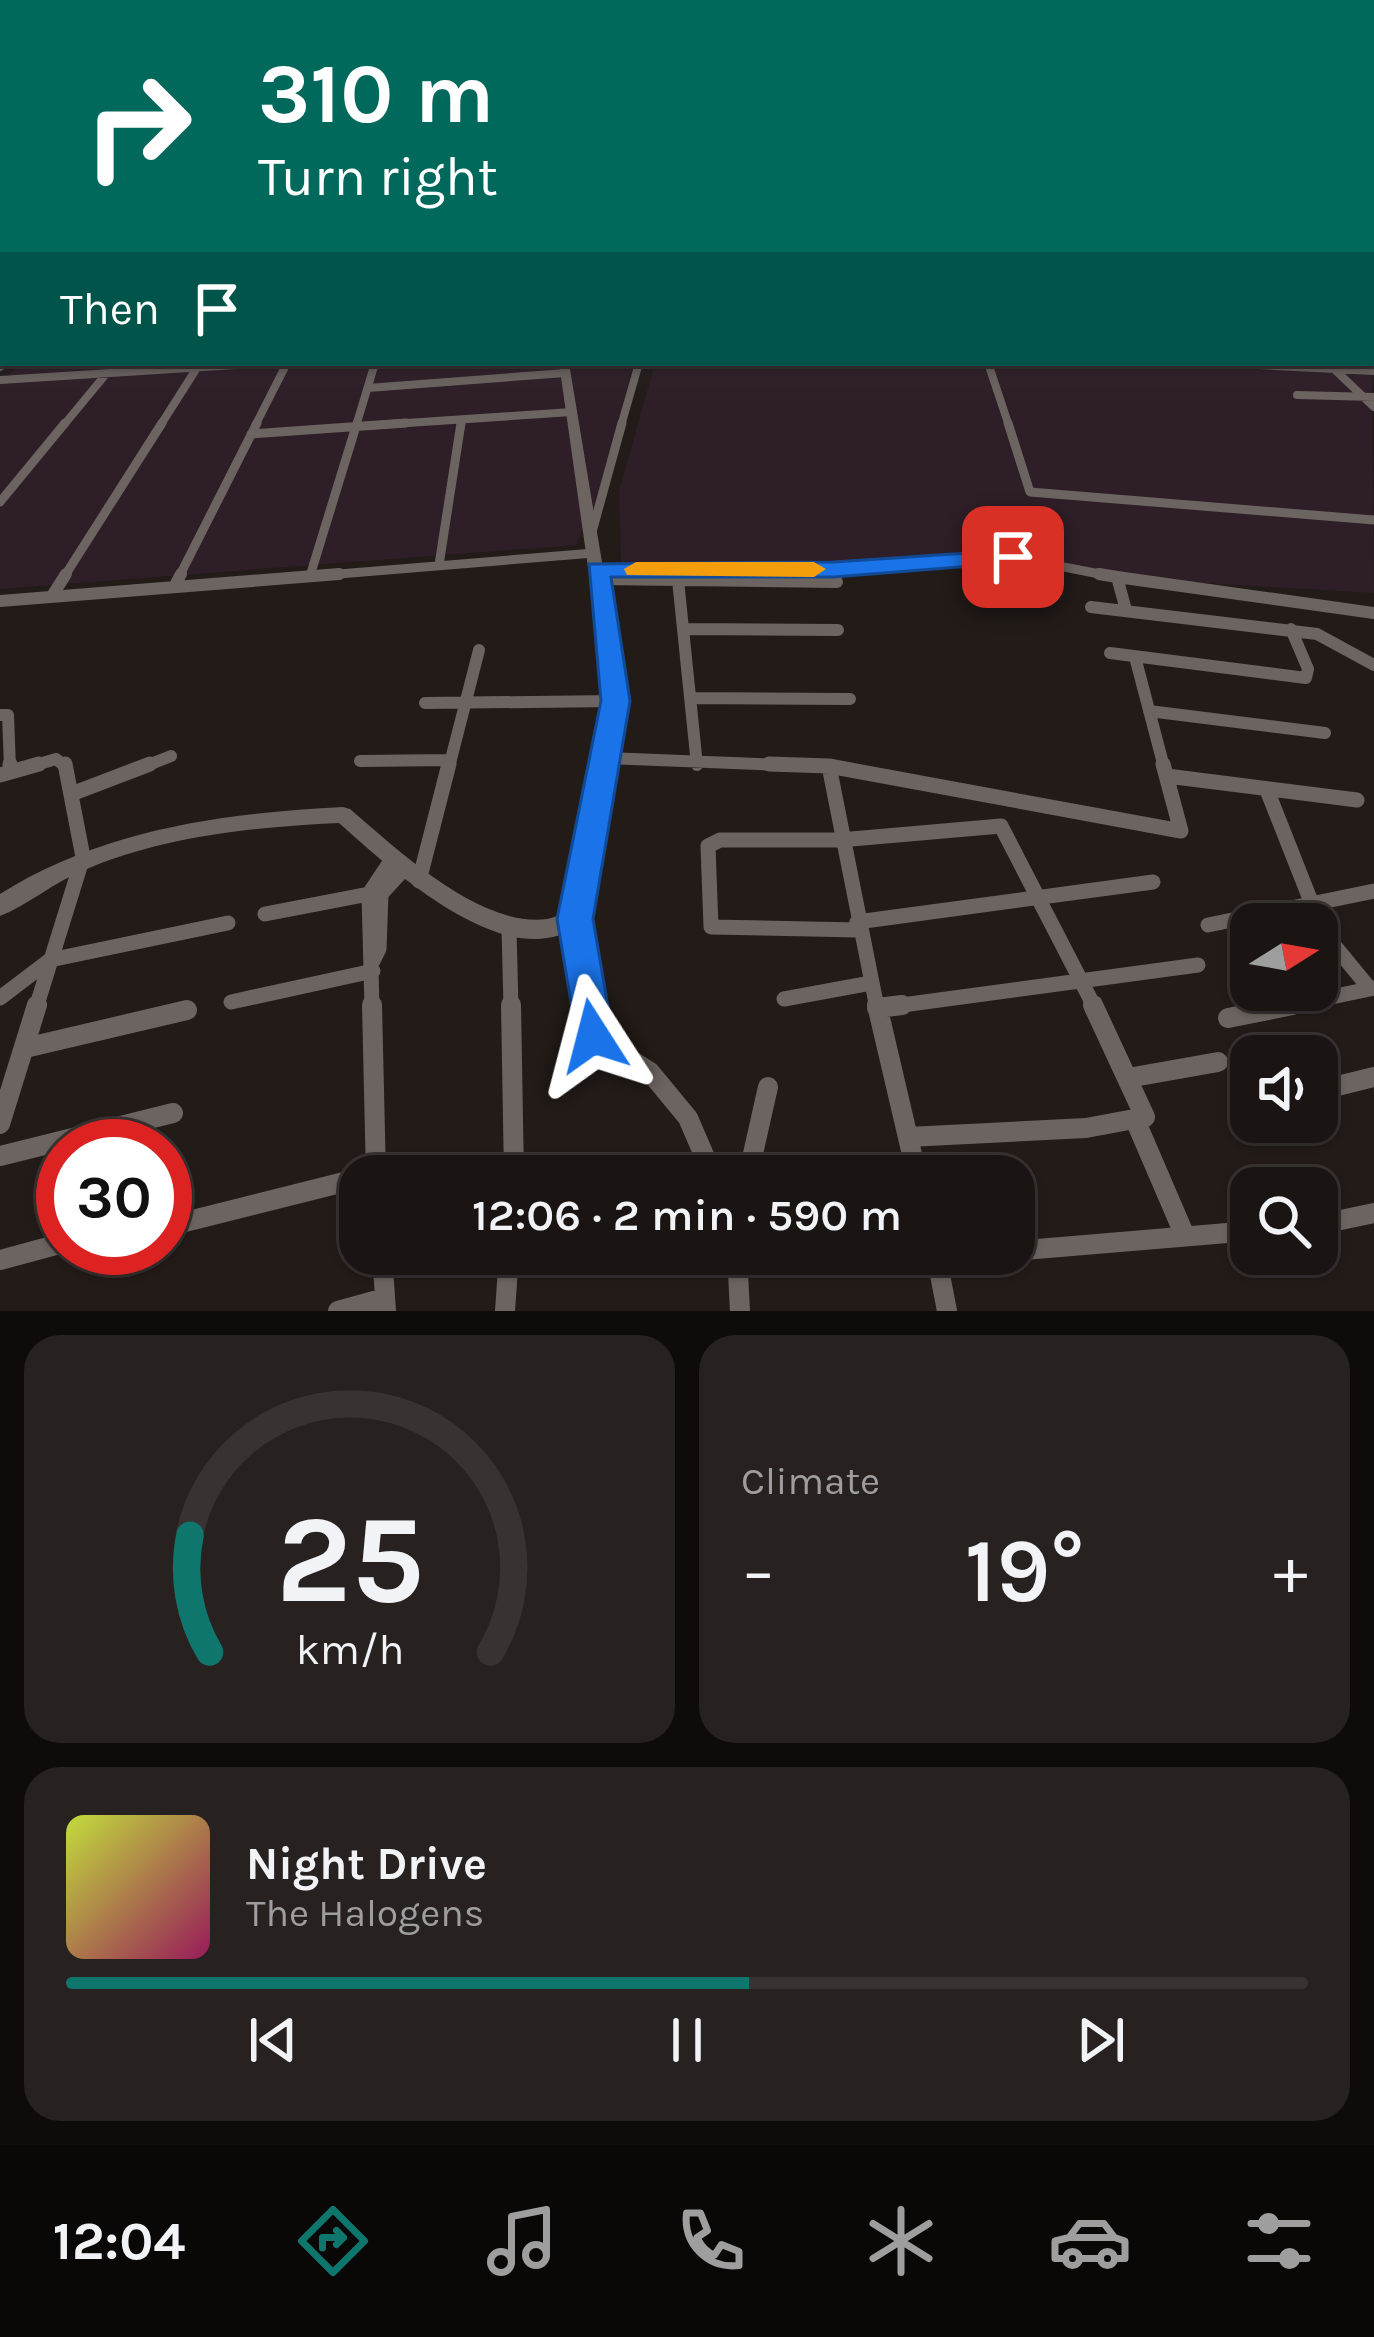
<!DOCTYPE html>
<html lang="en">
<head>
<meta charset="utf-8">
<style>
  body { margin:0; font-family:Karla,sans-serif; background:#272120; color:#f1f3f6; height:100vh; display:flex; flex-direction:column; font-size:45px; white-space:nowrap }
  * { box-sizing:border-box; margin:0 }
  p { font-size:39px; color:#9f9e9f }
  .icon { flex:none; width:66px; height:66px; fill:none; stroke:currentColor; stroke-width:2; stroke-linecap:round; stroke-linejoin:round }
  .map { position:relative; height:1311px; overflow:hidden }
  .details { display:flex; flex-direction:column; gap:24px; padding:24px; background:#0e0b0a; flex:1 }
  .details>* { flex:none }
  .top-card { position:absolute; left:0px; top:0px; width:1374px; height:366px; box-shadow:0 3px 9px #0004,0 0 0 3px #383332; background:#00695c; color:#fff; overflow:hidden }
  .needle { width:78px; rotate:79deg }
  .buttons { position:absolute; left:1230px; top:903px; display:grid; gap:24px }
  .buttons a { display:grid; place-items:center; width:108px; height:108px; border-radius:24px; background:#1a1412; box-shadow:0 3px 9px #0004,0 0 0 3px #383332; font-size:60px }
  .speed { position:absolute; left:36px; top:1119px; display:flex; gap:24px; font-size:60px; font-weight:700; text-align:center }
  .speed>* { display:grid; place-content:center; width:156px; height:156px; border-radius:50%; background:#1a1412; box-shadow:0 3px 9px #0004,0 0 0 3px #383332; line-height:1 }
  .speed .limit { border:18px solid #d22; background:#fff; color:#111 }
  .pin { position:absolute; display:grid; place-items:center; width:102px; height:102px; color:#fff; margin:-51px; border-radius:24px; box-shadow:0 6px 18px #0006 }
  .me { position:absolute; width:132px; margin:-66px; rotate:351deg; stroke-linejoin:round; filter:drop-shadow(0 0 9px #0008) }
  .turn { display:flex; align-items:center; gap:42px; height:252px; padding:0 60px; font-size:54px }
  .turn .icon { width:156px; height:156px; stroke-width:2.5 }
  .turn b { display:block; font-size:84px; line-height:102px }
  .then { display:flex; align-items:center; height:114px; padding:0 60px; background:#0003; gap:24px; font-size:45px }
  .big { font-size:90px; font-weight:600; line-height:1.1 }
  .details .widget { flex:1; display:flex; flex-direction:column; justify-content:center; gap:18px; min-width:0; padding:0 42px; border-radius:36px; background:#272120 }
  .details .dial { align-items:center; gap:0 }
  .dial svg { height:312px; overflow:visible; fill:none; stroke:#383332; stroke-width:7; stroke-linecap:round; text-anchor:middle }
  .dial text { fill:#f1f3f6; stroke:none }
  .song { display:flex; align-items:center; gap:36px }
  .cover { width:144px; height:144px; border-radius:18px; background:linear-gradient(135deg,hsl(70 70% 55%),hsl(330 70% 35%)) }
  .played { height:12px; border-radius:6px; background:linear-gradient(90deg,#0f766e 55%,#383332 55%) }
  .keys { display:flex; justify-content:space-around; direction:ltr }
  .heat { display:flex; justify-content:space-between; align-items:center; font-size:66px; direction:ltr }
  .details .tiles { flex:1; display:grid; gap:24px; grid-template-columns:1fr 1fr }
  .widget:last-child { grid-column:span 2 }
  .trip { position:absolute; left:339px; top:1155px; width:696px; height:120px; border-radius:36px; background:#1a1412; box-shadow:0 3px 9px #0004,0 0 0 3px #383332; font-weight:600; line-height:120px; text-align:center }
  .tabs { display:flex; height:192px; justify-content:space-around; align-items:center; background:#0a0807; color:#9f9e9f }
  .tabs .icon { width:84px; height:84px }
  .tabs .current { color:#0f766e }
  .tabs b { font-size:54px; color:#f1f3f6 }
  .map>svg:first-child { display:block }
  .industrial { fill:#2e1e27 }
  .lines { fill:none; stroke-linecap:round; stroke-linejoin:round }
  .street-far4 { stroke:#6c6460; stroke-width:8 }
  .street-far3 { stroke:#6c6460; stroke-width:9 }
  .street-far2 { stroke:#6c6460; stroke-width:12 }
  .street-far1 { stroke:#6c6460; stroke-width:15 }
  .street { stroke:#6c6460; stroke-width:20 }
  .secondary { fill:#6c6460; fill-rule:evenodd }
  .route { fill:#1a73e8; stroke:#114b97; stroke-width:3 }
  .slow { fill:#f59e0b }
</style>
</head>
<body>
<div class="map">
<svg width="1374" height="1311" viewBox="0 0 1374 1311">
  <rect width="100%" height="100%" fill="#221b18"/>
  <path class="industrial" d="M1371,256L1374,593L1136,579L1012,556L859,571L621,563L619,491L655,363H1371Z
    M24,363H633L604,486L576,545L0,589V381Z"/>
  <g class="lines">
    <path class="street-far4" d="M988,363L1009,426
      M1219,363L1374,371
      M0,367L6,363
      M1332,367L1374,407
      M0,380L267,363
      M368,388L565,373
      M1297,395L1374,397
      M63,426L106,374
      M160,426L200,363
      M255,426L287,363
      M356,426L375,363
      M362,426L572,412
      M461,426L462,420
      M621,426L639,363"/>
    <path class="street-far3" d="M1008,423L1030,492L1374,520
      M251,434L406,423
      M0,502L65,423
      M592,532L622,423
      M439,565L461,423
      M598,569H834L1013,557L1115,577
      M310,576L357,423
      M64,577L162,423
      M179,577L257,423
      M302,577L594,553"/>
    <path class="street-far2" d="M1099,574L1117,577L1126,610
      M1117,577L1374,613
      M599,579L837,582
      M678,580L697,765
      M174,587L181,574
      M52,596L66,574
      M0,601L339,574
      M1091,607L1317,634L1374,665
      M684,629L838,630
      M1110,653L1306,678L1308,669L1291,629
      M1135,657L1164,767
      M692,698L850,699
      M425,703L616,701
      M1149,711L1325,733
      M0,715H8L10,767
      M607,758L834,767
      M360,761L450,760
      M29,767L56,759L66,767
      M143,767L171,756
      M449,767L479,650"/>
    <path class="street-far1" d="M10,764V771
      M769,764L829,766L1181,831L1163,764
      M829,766L877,1008
      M0,775L39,764
      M1167,776L1357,800
      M1267,790L1312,904
      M74,793L150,764
      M419,881L449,764
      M1302,906L1370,989
      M265,914L369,894
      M575,919L589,1008
      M857,922L1153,882
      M1208,925L1374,891
      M509,928L511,1008
      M858,930L711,927L708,846L720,840H840L1001,826L1095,1008
      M373,961L379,949L381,894L405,868
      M0,998L50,960L228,923
      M784,999L871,983
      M231,1002L373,971
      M36,1008L83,857L65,764
      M372,1008L369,894L393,858
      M880,1008L1198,965
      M1278,1008L1374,988"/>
    <path class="street" d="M372,1005L376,1176
      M511,1005L514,1176
      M588,1005L593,1036L650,1072L688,1118L713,1176
      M877,1005L917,1176
      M877,1008L902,1005
      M1228,1018L1293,1005
      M25,1048L187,1010
      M1128,1078L1218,1062
      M1317,1091L1374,1077
      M1136,1122L1185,1236
      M0,1124L37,1005
      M908,1137L1086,1128L1145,1117L1093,1005
      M0,1156L173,1113
      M748,1176L768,1087
      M1317,1225L1374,1213
      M165,1227L360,1178
      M1014,1251L1251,1231
      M382,1254L386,1311
      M737,1254L740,1311
      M936,1254L947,1311
      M937,1257L974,1254
      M0,1260L63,1243
      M338,1311L385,1298
      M505,1311L509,1254"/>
    <path class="secondary" d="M1371,247H1374V253H1371Z
      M0,299L3,300V306L0,305Z
      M1371,317H1374V323H1371Z
      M559,363H569L625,701L583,926C572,930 559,937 547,938C479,949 386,865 339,823C253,827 162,836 82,871C53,883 28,905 0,916V894C103,829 224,813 343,807L350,809C397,849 480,928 547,919C553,918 559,915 565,912L607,701Z"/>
  </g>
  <linearGradient id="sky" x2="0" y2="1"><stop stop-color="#130f0d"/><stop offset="0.54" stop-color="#3e3f48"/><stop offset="1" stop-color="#3e3f48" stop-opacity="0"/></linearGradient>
  <rect width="1374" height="396" fill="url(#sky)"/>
  <path class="route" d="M1013,550L1022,552V562L834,577H611L630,701L593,919L613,1036L607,1050L593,1056L579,1050L557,919L601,701L589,564L834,562Z"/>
  <path class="slow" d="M636,562H814L826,569L814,577L627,575L624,569Z"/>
</svg>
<div class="buttons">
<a><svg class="needle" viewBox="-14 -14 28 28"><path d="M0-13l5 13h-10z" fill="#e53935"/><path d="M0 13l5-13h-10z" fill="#9f9e9f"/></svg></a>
<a><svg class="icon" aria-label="sound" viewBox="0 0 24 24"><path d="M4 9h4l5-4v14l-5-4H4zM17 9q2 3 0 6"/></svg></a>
<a><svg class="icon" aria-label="search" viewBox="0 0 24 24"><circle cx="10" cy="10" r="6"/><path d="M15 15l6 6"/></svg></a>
</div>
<div class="speed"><div class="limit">30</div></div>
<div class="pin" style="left:1013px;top:557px;background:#d93025"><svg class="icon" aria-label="arrive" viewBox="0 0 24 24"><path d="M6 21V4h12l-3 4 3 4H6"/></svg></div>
<svg class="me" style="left:593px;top:1036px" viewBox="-20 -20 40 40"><path d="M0-17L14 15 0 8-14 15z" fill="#1a73e8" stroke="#fff" stroke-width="4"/></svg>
<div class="trip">12:06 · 2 min · 590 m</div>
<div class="top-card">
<div class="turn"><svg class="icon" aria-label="right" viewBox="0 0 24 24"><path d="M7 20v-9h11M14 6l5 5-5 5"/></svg><div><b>310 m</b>Turn right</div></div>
<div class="then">Then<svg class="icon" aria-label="arrive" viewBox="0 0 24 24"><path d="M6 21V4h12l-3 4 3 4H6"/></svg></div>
</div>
</div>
<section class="details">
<div class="tiles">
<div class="widget dial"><svg viewBox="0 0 100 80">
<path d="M14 69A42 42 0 1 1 86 69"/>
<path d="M14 69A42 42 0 0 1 9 39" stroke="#0f766e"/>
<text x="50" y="56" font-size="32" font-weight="700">25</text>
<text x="50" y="72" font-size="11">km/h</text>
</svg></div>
<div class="widget"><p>Climate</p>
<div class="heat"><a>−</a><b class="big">19°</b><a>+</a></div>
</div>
<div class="widget">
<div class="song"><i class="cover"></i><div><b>Night Drive</b><p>The Halogens</p></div></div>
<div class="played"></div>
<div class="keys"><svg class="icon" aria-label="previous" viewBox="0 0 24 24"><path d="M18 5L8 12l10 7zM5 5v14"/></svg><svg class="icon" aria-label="pause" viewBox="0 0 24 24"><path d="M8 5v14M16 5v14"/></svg><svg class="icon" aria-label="next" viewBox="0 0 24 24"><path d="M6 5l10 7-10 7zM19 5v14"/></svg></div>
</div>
</div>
</section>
<nav class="tabs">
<b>12:04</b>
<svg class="icon current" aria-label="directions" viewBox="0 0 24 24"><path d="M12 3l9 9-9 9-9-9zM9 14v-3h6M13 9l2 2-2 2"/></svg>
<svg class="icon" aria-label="music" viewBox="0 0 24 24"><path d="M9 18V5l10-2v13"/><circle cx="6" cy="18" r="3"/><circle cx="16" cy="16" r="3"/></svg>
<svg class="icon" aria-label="phone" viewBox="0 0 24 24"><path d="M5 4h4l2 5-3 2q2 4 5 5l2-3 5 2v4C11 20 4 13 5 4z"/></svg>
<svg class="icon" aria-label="climate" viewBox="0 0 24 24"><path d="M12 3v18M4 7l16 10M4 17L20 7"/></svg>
<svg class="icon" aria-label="car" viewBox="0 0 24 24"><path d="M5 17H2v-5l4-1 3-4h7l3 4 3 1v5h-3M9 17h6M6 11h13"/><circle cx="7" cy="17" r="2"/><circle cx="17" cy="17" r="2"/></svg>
<svg class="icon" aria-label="filters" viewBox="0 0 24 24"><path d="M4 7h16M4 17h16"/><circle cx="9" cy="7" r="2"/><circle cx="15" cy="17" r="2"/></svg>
</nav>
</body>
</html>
